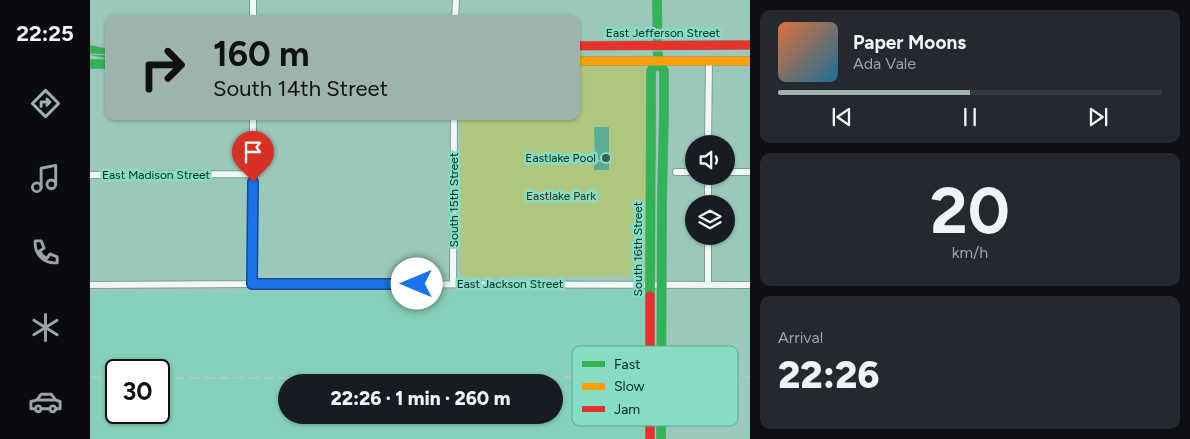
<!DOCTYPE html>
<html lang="en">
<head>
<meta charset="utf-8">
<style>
  body { margin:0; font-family:Figtree,sans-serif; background:#242831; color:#f1f3f6; height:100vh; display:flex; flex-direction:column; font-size:19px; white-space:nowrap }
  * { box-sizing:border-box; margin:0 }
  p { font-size:16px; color:#9ea1a6 }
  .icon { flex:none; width:28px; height:28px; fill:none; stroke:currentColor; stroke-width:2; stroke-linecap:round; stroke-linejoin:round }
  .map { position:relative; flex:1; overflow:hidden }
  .sheet { display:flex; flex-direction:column; gap:10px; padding:10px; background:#0d0f14; width:440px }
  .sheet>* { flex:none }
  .hud { position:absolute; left:15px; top:15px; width:475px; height:105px; border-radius:10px; box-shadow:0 1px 4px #0004; background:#9eb2ae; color:#111; overflow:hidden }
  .controls { position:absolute; left:595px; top:135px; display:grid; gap:10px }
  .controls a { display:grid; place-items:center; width:50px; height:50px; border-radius:50%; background:#171b24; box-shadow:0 1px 4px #0004; font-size:25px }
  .speed { position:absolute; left:15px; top:359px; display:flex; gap:10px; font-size:25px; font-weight:700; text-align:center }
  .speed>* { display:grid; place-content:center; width:65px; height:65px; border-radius:50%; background:#171b24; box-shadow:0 1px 4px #0004; line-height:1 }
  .speed .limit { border:2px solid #111; border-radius:8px; background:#fff; color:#111 }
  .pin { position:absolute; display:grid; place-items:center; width:42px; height:42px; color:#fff; margin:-51px -21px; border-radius:50% 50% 50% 0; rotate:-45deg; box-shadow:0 0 5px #0007 }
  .pin .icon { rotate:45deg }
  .me { position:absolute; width:55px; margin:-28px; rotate:270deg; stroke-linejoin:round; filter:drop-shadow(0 0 4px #0008) }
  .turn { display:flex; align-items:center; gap:18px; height:105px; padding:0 25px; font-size:22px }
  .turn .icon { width:65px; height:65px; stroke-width:2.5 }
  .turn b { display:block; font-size:35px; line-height:42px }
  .big { font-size:38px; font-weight:800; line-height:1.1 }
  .sheet .tile { flex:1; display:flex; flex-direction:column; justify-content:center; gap:8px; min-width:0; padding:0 18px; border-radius:10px; background:#242831 }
  .sheet .dial { align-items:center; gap:0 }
  .dial b { font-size:65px; line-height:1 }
  .song { display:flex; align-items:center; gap:15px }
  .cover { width:60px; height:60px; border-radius:8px; background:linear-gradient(135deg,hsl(20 70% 55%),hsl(200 70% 35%)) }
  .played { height:5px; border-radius:2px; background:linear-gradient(90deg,#9eb2ae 50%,#363941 50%) }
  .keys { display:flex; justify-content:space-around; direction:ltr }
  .trip { position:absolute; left:188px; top:374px; width:285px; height:50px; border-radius:25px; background:#171b24; box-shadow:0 1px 4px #0004; font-weight:800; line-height:50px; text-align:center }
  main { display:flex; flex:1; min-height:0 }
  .dock { display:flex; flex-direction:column; width:90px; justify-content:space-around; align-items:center; background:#090b0e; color:#9ea1a6 }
  .dock .icon { width:35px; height:35px }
  .dock .active { color:#9eb2ae }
  .dock b { font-size:22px; color:#f1f3f6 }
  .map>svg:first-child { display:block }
  .built { fill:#85d0ba; fill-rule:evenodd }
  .green { fill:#adc780 }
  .water { fill:#5bab95 }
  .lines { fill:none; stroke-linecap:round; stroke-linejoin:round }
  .street-casing { stroke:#799f94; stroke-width:8 }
  .fast-casing { stroke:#799f94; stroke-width:10 }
  .slow-casing { stroke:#799f94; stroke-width:10 }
  .jam-casing { stroke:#799f94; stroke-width:10 }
  .street { stroke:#f0f7f5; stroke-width:6 }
  .fast { stroke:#30b455; stroke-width:9 }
  .slow { stroke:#ff9f0a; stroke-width:9 }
  .jam { stroke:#e5322d; stroke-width:9 }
  .tram { stroke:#b6c4c0; stroke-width:1 }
  .rail { stroke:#b6c4c0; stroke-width:2; stroke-dasharray:10 5; stroke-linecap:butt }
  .fast-bridge-casing { stroke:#799f94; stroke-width:10; stroke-linecap:butt }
  .jam-bridge-casing { stroke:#799f94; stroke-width:10; stroke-linecap:butt }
  .fast-bridge { stroke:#30b455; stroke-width:9 }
  .jam-bridge { stroke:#e5322d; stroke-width:9 }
  .route-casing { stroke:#114b97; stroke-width:12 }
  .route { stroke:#1a73e8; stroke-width:9 }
  .poi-dot { fill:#386256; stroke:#86ddc3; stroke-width:2 }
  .labels { text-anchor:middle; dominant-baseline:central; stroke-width:5; stroke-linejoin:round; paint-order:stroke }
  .street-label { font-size:12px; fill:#032a20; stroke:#86ddc3 }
  .poi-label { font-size:12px; fill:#032a20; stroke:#86ddc3; text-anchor:end }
  .park-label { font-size:12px; fill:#31331c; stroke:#86ddc3 }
  .key { fill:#86ddc3; stroke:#5fa792; stroke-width:1 }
  .key-label { font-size:14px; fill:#032a20 }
</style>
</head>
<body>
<main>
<nav class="dock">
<b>22:25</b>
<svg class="icon active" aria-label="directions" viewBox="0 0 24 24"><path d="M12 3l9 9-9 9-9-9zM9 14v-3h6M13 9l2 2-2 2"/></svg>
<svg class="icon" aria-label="music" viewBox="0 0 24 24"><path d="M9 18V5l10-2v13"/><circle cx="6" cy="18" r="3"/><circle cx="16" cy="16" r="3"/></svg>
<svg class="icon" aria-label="phone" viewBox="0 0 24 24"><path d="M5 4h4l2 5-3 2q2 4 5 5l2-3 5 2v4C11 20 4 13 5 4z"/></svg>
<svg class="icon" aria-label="climate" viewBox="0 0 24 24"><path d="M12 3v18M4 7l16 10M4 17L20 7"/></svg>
<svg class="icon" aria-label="car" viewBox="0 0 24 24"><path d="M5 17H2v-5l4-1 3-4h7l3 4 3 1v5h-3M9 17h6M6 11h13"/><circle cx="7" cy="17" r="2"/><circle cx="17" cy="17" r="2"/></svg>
</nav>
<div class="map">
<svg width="660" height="439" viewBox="0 0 660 439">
  <rect width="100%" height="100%" fill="#9ac9bb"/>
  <path class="built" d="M556,290L555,439H0V294ZM26,370H69V412H26ZM196,382H464V415H196Z"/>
  <path class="green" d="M486,66H551L555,69L557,73L555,276L374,277L370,273V116H486Z"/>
  <path class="water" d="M504,127H519V160H505Z
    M519,161V170H504V162Z"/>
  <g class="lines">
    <defs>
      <path id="street" d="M163,19V0
        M365,19L366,0
        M618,144L619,61
        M586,172H604
        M636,172H660
        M0,175L163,174
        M618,204V176
        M162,284L163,116
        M363,284L364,116
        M0,285L162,284L660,285
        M618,285V236"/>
      <path id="fast" d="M567,0L568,61L574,71V114
        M0,50L19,54
        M0,64H19
        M561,113V71L568,61"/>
      <path id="slow" d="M486,61H660"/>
      <path id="jam" d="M486,46L660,45"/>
    </defs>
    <use href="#street" class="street-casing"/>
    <use href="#fast" class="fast-casing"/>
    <use href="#slow" class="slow-casing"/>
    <use href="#jam" class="jam-casing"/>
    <use href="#street" class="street"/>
    <use href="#fast" class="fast"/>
    <use href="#slow" class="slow"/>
    <use href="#jam" class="jam"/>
    <path class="tram" d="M486,51H660
      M0,54L19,55"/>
    <path class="rail" d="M0,377L26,378
      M69,378L660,377"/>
    <defs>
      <path id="fast-bridge" d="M560,296L561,113
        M571,439L572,197L574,114"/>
      <path id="jam-bridge" d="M560,439V296"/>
    </defs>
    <use href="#fast-bridge" class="fast-bridge-casing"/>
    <use href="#jam-bridge" class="jam-bridge-casing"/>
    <use href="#fast-bridge" class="fast-bridge"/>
    <use href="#jam-bridge" class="jam-bridge"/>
  </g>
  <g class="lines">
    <defs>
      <path id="route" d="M163,182L162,284H327"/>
    </defs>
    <use href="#route" class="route-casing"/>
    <use href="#route" class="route"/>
  </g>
  <circle class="poi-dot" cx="516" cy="158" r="5"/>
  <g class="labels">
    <g class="street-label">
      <text x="573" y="33">East Jefferson Street</text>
      <text x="66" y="175">East Madison Street</text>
      <text transform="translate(364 200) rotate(-90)">South 15th Street</text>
      <text transform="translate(548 249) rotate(-90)">South 16th Street</text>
      <text x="420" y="284">East Jackson Street</text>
    </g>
    <g class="poi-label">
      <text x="506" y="158">Eastlake Pool</text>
    </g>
    <g class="park-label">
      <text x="471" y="196">Eastlake Park</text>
    </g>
  </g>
  <rect x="482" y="346" width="166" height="80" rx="8" class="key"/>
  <rect x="492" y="361" width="23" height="6" fill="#30b455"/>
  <rect x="492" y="383" width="23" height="7" fill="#ff9f0a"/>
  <rect x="492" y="406" width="23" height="6" fill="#e5322d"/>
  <g class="key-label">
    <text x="524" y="369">Fast</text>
    <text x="524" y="391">Slow</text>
    <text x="524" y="414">Jam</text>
  </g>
</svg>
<div class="controls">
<a><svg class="icon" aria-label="sound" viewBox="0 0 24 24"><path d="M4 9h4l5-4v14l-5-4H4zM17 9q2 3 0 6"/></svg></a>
<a><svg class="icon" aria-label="layers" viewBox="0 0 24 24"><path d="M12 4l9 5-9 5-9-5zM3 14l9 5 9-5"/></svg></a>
</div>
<div class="speed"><div class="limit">30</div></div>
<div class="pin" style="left:163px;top:182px;background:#d93025"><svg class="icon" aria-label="arrive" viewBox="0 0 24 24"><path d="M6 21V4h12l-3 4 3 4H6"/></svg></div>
<svg class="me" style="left:327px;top:284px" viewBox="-20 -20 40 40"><circle r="19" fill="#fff"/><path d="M0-13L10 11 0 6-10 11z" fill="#1a73e8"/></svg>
<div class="trip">22:26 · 1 min · 260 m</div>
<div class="hud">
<div class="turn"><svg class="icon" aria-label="right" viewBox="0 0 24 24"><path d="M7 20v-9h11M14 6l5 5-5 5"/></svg><div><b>160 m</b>South 14th Street</div></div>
</div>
</div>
<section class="sheet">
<div class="tile">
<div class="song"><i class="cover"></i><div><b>Paper Moons</b><p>Ada Vale</p></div></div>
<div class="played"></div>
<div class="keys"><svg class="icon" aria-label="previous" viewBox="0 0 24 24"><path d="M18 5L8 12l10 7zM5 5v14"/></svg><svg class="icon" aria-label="pause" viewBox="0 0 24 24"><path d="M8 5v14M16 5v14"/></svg><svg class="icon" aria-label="next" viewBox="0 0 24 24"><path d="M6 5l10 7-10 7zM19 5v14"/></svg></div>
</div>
<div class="tile dial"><b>20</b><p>km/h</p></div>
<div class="tile"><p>Arrival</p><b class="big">22:26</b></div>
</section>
</main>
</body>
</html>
